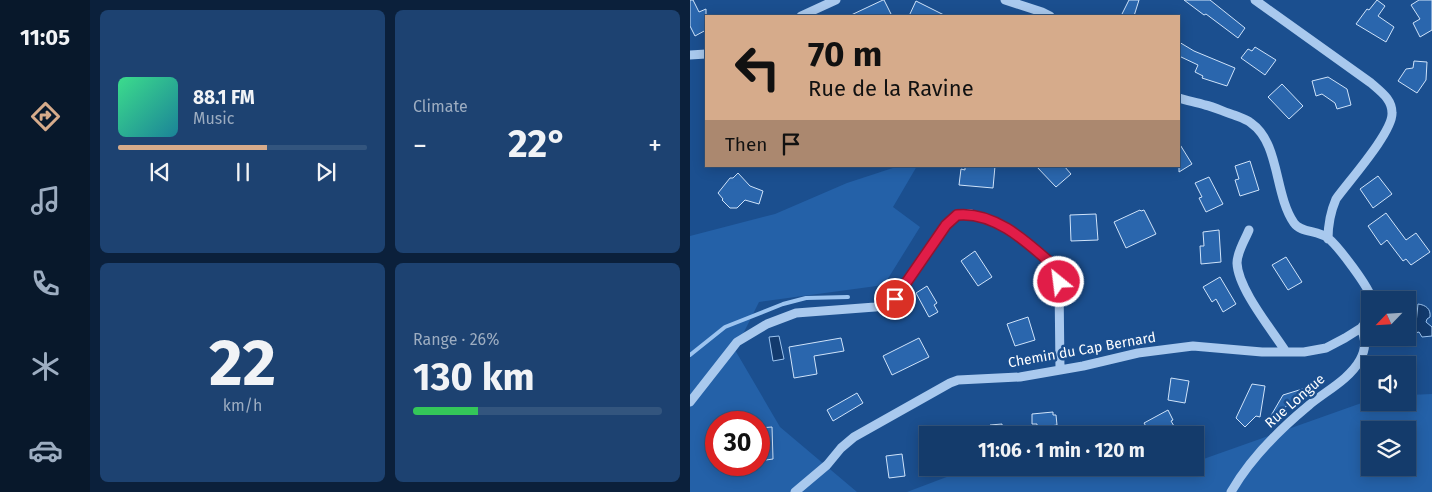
<!DOCTYPE html>
<html lang="en">
<head>
<meta charset="utf-8">
<style>
  body { margin:0; font-family:"Fira Sans",sans-serif; background:#1d4271; color:#f1f3f6; height:100vh; display:flex; flex-direction:column; font-size:19px; white-space:nowrap }
  * { box-sizing:border-box; margin:0 }
  p { font-size:16px; color:#9dadc1 }
  .icon { flex:none; width:28px; height:28px; fill:none; stroke:currentColor; stroke-width:2; stroke-linecap:round; stroke-linejoin:round }
  .map { position:relative; flex:1; overflow:hidden }
  .sheet { display:flex; flex-direction:column; gap:10px; padding:10px; background:#0b203b; width:600px }
  .sheet>* { flex:none }
  .banner { position:absolute; left:15px; top:15px; width:475px; height:152px; border-radius:0px; box-shadow:0 2px 12px #0003,0 0 0 1px #33557e; background:#d6ab8b; color:#111; overflow:hidden }
  .needle { width:32px; rotate:245deg }
  .tools { position:absolute; left:671px; top:291px; display:grid; gap:10px }
  .tools a { display:grid; place-items:center; width:55px; height:55px; border-radius:0px; background:#143b6b; box-shadow:0 2px 12px #0003,0 0 0 1px #33557e; font-size:25px }
  .speed { position:absolute; left:15px; top:411px; display:flex; gap:10px; font-size:25px; font-weight:700; text-align:center }
  .speed>* { display:grid; place-content:center; width:65px; height:65px; border-radius:50%; background:#143b6b; box-shadow:0 2px 12px #0003,0 0 0 1px #33557e; line-height:1 }
  .speed .limit { border:8px solid #d22; background:#fff; color:#111 }
  .pin { position:absolute; display:grid; place-items:center; width:42px; height:42px; color:#fff; margin:-21px; border:2px solid #fff; border-radius:50%; box-shadow:0 1px 5px #0007 }
  .me { position:absolute; width:55px; margin:-28px; rotate:331deg; stroke-linejoin:round; filter:drop-shadow(0 0 4px #0008) }
  .turn { display:flex; align-items:center; gap:18px; height:105px; padding:0 20px; font-size:22px }
  .turn .icon { width:65px; height:65px; stroke-width:2.5 }
  .turn b { display:block; font-size:35px; line-height:42px }
  .then { display:flex; align-items:center; height:48px; padding:0 20px; background:#0003; gap:10px; font-size:19px }
  .big { font-size:38px; font-weight:700; line-height:1.1 }
  .sheet .tile { flex:1; display:flex; flex-direction:column; justify-content:center; gap:8px; min-width:0; padding:0 18px; border-radius:8px; background:#1d4271 }
  .sheet .dial { align-items:center; gap:0 }
  .dial b { font-size:65px; line-height:1 }
  .song { display:flex; align-items:center; gap:15px }
  .cover { width:60px; height:60px; border-radius:8px; background:linear-gradient(135deg,hsl(150 70% 55%),hsl(190 70% 35%)) }
  .played { height:5px; border-radius:2px; background:linear-gradient(90deg,#d6ab8b 60%,#33557e 60%) }
  .keys { display:flex; justify-content:space-around; direction:ltr }
  .heat { display:flex; justify-content:space-between; align-items:center; font-size:28px; direction:ltr }
  .charge { height:8px; border-radius:4px; background:linear-gradient(90deg,#34c759 26%,#33557e 0) }
  .sheet .tiles { flex:1; display:grid; gap:10px; grid-template-columns:repeat(2,1fr) }
  .trip { position:absolute; left:229px; top:426px; width:285px; height:50px; border-radius:0px; background:#143b6b; box-shadow:0 2px 12px #0003,0 0 0 1px #33557e; font-weight:700; line-height:50px; text-align:center }
  main { display:flex; flex:1; min-height:0 }
  .dock { display:flex; flex-direction:column; width:90px; justify-content:space-around; align-items:center; background:#08182b; color:#9dadc1 }
  .dock .icon { width:35px; height:35px }
  .dock .active { color:#d6ab8b }
  .dock b { font-size:22px; color:#f1f3f6 }
  .map>svg:first-child { display:block }
  .green { fill:#2461a8; fill-rule:evenodd }
  .water { fill:#123a6d; stroke:#9cc4f0 }
  .lines { fill:none; stroke-linecap:round; stroke-linejoin:round }
  .stream { stroke:#9cc4f0; stroke-width:4 }
  .building { fill:#2a66ad; stroke:#cfe3fa }
  .minor { stroke:#a9c9ee; stroke-width:9 }
  .route-casing { stroke:#92132f; stroke-width:12 }
  .route { stroke:#e11d48; stroke-width:9 }
  .labels { text-anchor:middle; dominant-baseline:central; stroke-width:5; stroke-linejoin:round; paint-order:stroke }
  .street-label { font-size:14px; fill:#fff; stroke:#1b4f8f }
</style>
</head>
<body>
<main>
<nav class="dock">
<b>11:05</b>
<svg class="icon active" aria-label="directions" viewBox="0 0 24 24"><path d="M12 3l9 9-9 9-9-9zM9 14v-3h6M13 9l2 2-2 2"/></svg>
<svg class="icon" aria-label="music" viewBox="0 0 24 24"><path d="M9 18V5l10-2v13"/><circle cx="6" cy="18" r="3"/><circle cx="16" cy="16" r="3"/></svg>
<svg class="icon" aria-label="phone" viewBox="0 0 24 24"><path d="M5 4h4l2 5-3 2q2 4 5 5l2-3 5 2v4C11 20 4 13 5 4z"/></svg>
<svg class="icon" aria-label="climate" viewBox="0 0 24 24"><path d="M12 3v18M4 7l16 10M4 17L20 7"/></svg>
<svg class="icon" aria-label="car" viewBox="0 0 24 24"><path d="M5 17H2v-5l4-1 3-4h7l3 4 3 1v5h-3M9 17h6M6 11h13"/><circle cx="7" cy="17" r="2"/><circle cx="17" cy="17" r="2"/></svg>
</nav>
<section class="sheet">
<div class="tiles">
<div class="tile">
<div class="song"><i class="cover"></i><div><b>88.1 FM</b><p>Music</p></div></div>
<div class="played"></div>
<div class="keys"><svg class="icon" aria-label="previous" viewBox="0 0 24 24"><path d="M18 5L8 12l10 7zM5 5v14"/></svg><svg class="icon" aria-label="pause" viewBox="0 0 24 24"><path d="M8 5v14M16 5v14"/></svg><svg class="icon" aria-label="next" viewBox="0 0 24 24"><path d="M6 5l10 7-10 7zM19 5v14"/></svg></div>
</div>
<div class="tile"><p>Climate</p>
<div class="heat"><a>−</a><b class="big">22°</b><a>+</a></div>
</div>
<div class="tile dial"><b>22</b><p>km/h</p></div>
<div class="tile"><p>Range · 26%</p><b class="big">130 km</b><div class="charge"></div></div>
</div>
</section>
<div class="map">
<svg width="742" height="492" viewBox="0 0 742 492">
  <rect width="100%" height="100%" fill="#1b4f8f"/>
  <path class="green" d="M209,166H227L203,207L230,227L194,285L69,302L45,350L90,427L167,492H0V236L85,214L157,183ZM26,422H69V465H26Z
    M742,394V492H217L275,470L338,477L443,468H505V462L680,400V402H718V395ZM680,430H718V468H680Z"/>
  <path class="water" d="M728,304C736,305 741,309 740,317L737,319L736,322L742,327V336L732,337L729,332L725,333Z
    M89,336L94,359L83,361L79,337Z"/>
  <g class="lines">
    <path class="stream" d="M0,355L35,327L93,304L116,298L158,297"/>
  </g>
  <path class="building" d="M0,0H3L9,12L16,9V30L5,36L0,26Z
    M194,0L202,16H159L193,0Z
    M439,0H449L444,16H431Z
    M494,0H520L555,28L548,38L516,14L514,15Z
    M687,0L695,6L688,16L704,27L696,42L666,24L677,9L679,10Z
    M729,0H742V30L730,37L723,23L730,19L721,5Z
    M226,1L256,16H219Z
    M489,42L504,51L545,68L537,86L512,78L513,76L505,72L508,65L489,56Z
    M565,47L586,60L575,75L551,58L558,49L562,51Z
    M724,61L737,62L736,80L727,93L708,81L716,69L723,68Z
    M638,77L657,89L661,105L647,109L645,103L632,94L626,96L622,81Z
    M592,84L613,106L599,119L578,97Z
    M489,143L502,164L489,172Z
    M560,161L569,190L550,196L545,180L549,179L545,166Z
    M275,166H305L303,188L269,185L271,169L275,170Z
    M346,166H374L381,174L366,187Z
    M48,173L60,186L73,191L69,204L55,200L47,208H40L32,200L33,199L28,193L40,178H43Z
    M688,176L702,194L683,208L670,189Z
    M519,177L533,204L516,212L509,198L512,197L505,183Z
    M450,210L451,211L454,210L466,234L436,248L424,222Z
    M696,213L716,240L726,233L740,252L721,265L716,259L713,261L697,240L691,245L678,226Z
    M406,214L408,240L381,241L380,215Z
    M529,230L531,262L511,264L510,246H514L513,232Z
    M285,251L302,277L288,286L271,261Z
    M596,257L612,282L598,290L582,265Z
    M530,277L546,304L533,312L526,299L522,302L513,287Z
    M237,286L247,303L244,305L248,312L239,317L226,293Z
    M338,317L345,340L325,346L317,324Z
    M151,338L154,351L124,356L127,374L104,378L99,347Z
    M229,338L239,357L202,375L193,356Z
    M481,378L499,381L495,403L478,400Z
    M562,384L575,386L570,417L566,416L555,427L546,418Z
    M619,387L580,420L579,419L593,395Z
    M167,393L173,403L143,421L137,410Z
    M478,410L483,420L481,421L484,426L481,428L485,435H461L454,423Z
    M363,412V415H366L367,425L347,428V424H342V414Z
    M312,424L313,435H301L300,425Z
    M82,427L83,459L69,461V428Z
    M212,454L215,476L199,478L196,456Z"/>
  <g class="lines">
    <path class="minor" d="M315,0L352,12L360,16
      M565,0L681,83C691,92 702,99 702,113C703,132 658,182 646,199C640,213 638,224 638,239
      M111,16L146,0
      M0,55L16,54
      M489,98C497,101 506,102 515,105C525,107 534,112 544,115C549,117 556,119 561,123C590,143 584,194 604,223C611,233 627,230 638,238C648,246 680,288 682,300
      M559,230C555,240 547,252 547,263C548,289 582,330 596,352
      M0,402L47,342L77,324L106,313L185,307L200,304L256,225L267,215L274,214H281L309,224L326,234L364,266L367,271L369,282L370,370
      M105,492L137,465L151,448L164,437L260,383L268,380L330,377L393,366L448,353L503,346L572,352H614L636,348L655,338L671,328L680,317
      M541,492C560,459 589,430 618,406C634,392 659,380 670,360C676,349 676,340 671,328"/>
  </g>
  <g class="lines">
    <defs>
      <path id="route" d="M205,299L256,225L267,215C305,211 338,243 364,266L367,271L369,282"/>
    </defs>
    <use href="#route" class="route-casing"/>
    <use href="#route" class="route"/>
  </g>
  <g class="labels">
    <g class="street-label">
      <text transform="translate(392 350) rotate(-10)">Chemin du Cap Bernard</text>
      <text transform="translate(605 401) rotate(-41)">Rue Longue</text>
    </g>
  </g>
</svg>
<div class="tools">
<a><svg class="needle" viewBox="-14 -14 28 28"><path d="M0-13l5 13h-10z" fill="#e53935"/><path d="M0 13l5-13h-10z" fill="#9dadc1"/></svg></a>
<a><svg class="icon" aria-label="sound" viewBox="0 0 24 24"><path d="M4 9h4l5-4v14l-5-4H4zM17 9q2 3 0 6"/></svg></a>
<a><svg class="icon" aria-label="layers" viewBox="0 0 24 24"><path d="M12 4l9 5-9 5-9-5zM3 14l9 5 9-5"/></svg></a>
</div>
<div class="speed"><div class="limit">30</div></div>
<div class="pin" style="left:205px;top:299px;background:#d93025"><svg class="icon" aria-label="arrive" viewBox="0 0 24 24"><path d="M6 21V4h12l-3 4 3 4H6"/></svg></div>
<svg class="me" style="left:369px;top:282px" viewBox="-20 -20 40 40"><circle r="17" fill="#e11d48" stroke="#fff" stroke-width="3"/><path d="M0-11L8 9 0 5-8 9z" fill="#fff"/></svg>
<div class="trip">11:06 · 1 min · 120 m</div>
<div class="banner">
<div class="turn"><svg class="icon" aria-label="left" viewBox="0 0 24 24"><path d="M17 20v-9H6M10 6l-5 5 5 5"/></svg><div><b>70 m</b>Rue de la Ravine</div></div>
<div class="then">Then<svg class="icon" aria-label="arrive" viewBox="0 0 24 24"><path d="M6 21V4h12l-3 4 3 4H6"/></svg></div>
</div>
</div>
</main>
</body>
</html>
